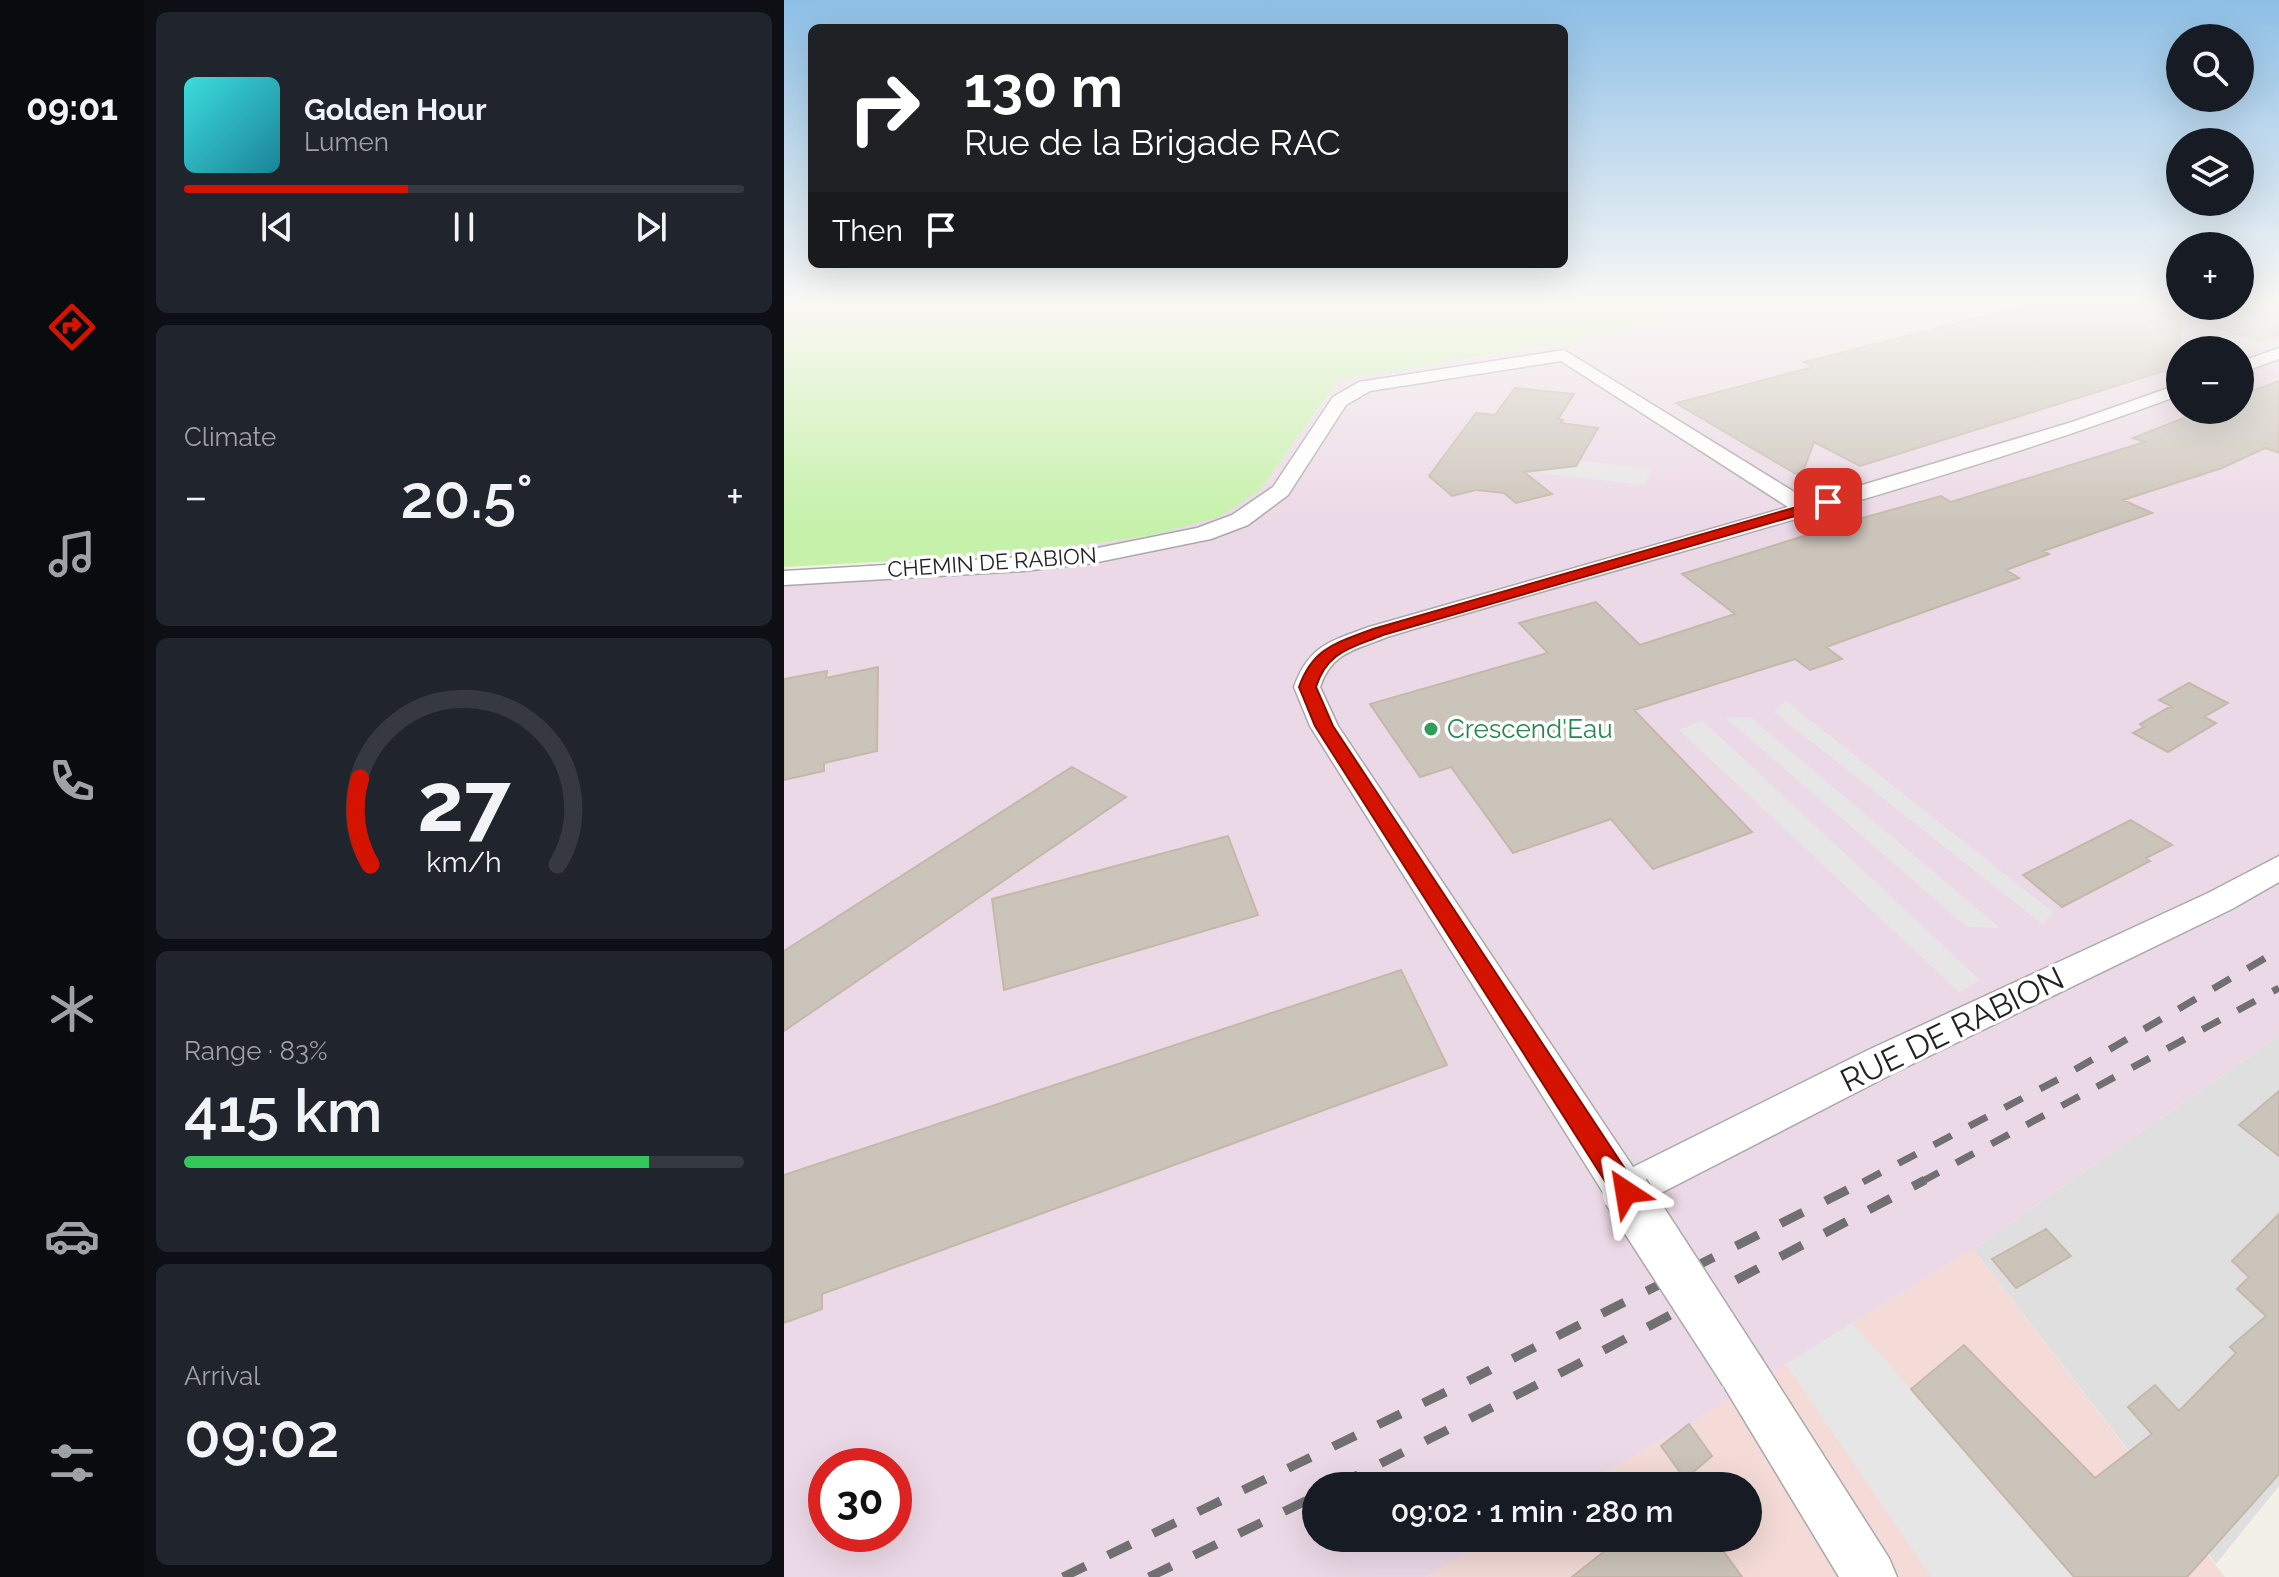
<!DOCTYPE html>
<html lang="en">
<head>
<meta charset="utf-8">
<style>
  body { margin:0; font-family:Raleway,sans-serif; background:#20242c; color:#f1f3f6; height:100vh; display:flex; flex-direction:column; font-size:30px; white-space:nowrap }
  * { box-sizing:border-box; margin:0 }
  p { font-size:26px; color:#9ea1a6 }
  .icon { flex:none; width:44px; height:44px; fill:none; stroke:currentColor; stroke-width:2; stroke-linecap:round; stroke-linejoin:round }
  .map { position:relative; flex:1; overflow:hidden }
  .side { display:flex; flex-direction:column; gap:12px; padding:12px; background:#0d0f14; width:640px }
  .side>* { flex:none }
  .top-card { position:absolute; left:24px; top:24px; width:760px; height:244px; border-radius:12px; box-shadow:0 8px 32px #0002; background:#202124; color:#fff; overflow:hidden }
  .buttons { position:absolute; left:1382px; top:24px; display:grid; gap:16px }
  .buttons a { display:grid; place-items:center; width:88px; height:88px; border-radius:50%; background:#171b24; box-shadow:0 8px 32px #0002; font-size:40px }
  .speed { position:absolute; left:24px; top:1448px; display:flex; gap:16px; font-size:40px; font-weight:700; text-align:center }
  .speed>* { display:grid; place-content:center; width:104px; height:104px; border-radius:50%; background:#171b24; box-shadow:0 8px 32px #0002; line-height:1 }
  .speed .limit { border:12px solid #d22; background:#fff; color:#111 }
  .pin { position:absolute; display:grid; place-items:center; width:68px; height:68px; color:#fff; margin:-34px; border-radius:16px; box-shadow:0 4px 12px #0006 }
  .me { position:absolute; width:88px; margin:-44px; rotate:327deg; stroke-linejoin:round; filter:drop-shadow(0 0 6px #0008) }
  .turn { display:flex; align-items:center; gap:28px; height:168px; padding:0 24px; font-size:36px }
  .turn .icon { width:104px; height:104px; stroke-width:2.5 }
  .turn b { display:block; font-size:56px; line-height:68px }
  .then { display:flex; align-items:center; height:76px; padding:0 24px; background:#0003; gap:16px; font-size:30px }
  .big { font-size:60px; font-weight:600; line-height:1.1 }
  .side .tile { flex:1; display:flex; flex-direction:column; justify-content:center; gap:12px; min-width:0; padding:0 28px; border-radius:12px; background:#20242c }
  .side .dial { align-items:center; gap:0 }
  .dial svg { height:208px; overflow:visible; fill:none; stroke:#363941; stroke-width:7; stroke-linecap:round; text-anchor:middle }
  .dial text { fill:#f1f3f6; stroke:none }
  .song { display:flex; align-items:center; gap:24px }
  .cover { width:96px; height:96px; border-radius:12px; background:linear-gradient(135deg,hsl(180 70% 55%),hsl(190 70% 35%)) }
  .played { height:8px; border-radius:4px; background:linear-gradient(90deg,#d41400 40%,#363941 40%) }
  .keys { display:flex; justify-content:space-around; direction:ltr }
  .heat { display:flex; justify-content:space-between; align-items:center; font-size:44px; direction:ltr }
  .charge { height:12px; border-radius:6px; background:linear-gradient(90deg,#34c759 83%,#363941 0) }
  .trip { position:absolute; left:518px; top:1472px; width:460px; height:80px; border-radius:40px; background:#171b24; box-shadow:0 8px 32px #0002; font-weight:600; line-height:80px; text-align:center }
  main { display:flex; flex:1; min-height:0 }
  .tabs { display:flex; flex-direction:column; width:144px; justify-content:space-around; align-items:center; background:#090b0e; color:#9ea1a6 }
  .tabs .icon { width:56px; height:56px }
  .tabs .active { color:#d41400 }
  .tabs b { font-size:36px; color:#f1f3f6 }
  .map>svg:first-child { display:block }
  .residential { fill:#e0dfdf }
  .commercial { fill:#f4dbd7 }
  .industrial { fill:#ecd9e7; fill-rule:evenodd }
  .grass { fill:#c6f1aa }
  .parking { fill:#e6e6e6 }
  .building { fill:#cbc4ba; stroke:#c6b8a9; stroke-width:2 }
  .lines { fill:none; stroke-linecap:round; stroke-linejoin:round }
  .street-casing { stroke:#a9a9a9; stroke-width:3 }
  .street { fill:#fff; fill-rule:evenodd }
  .rail-far1 { stroke:#707070; stroke-width:7; stroke-dasharray:20 20; stroke-linecap:butt }
  .rail { stroke:#707070; stroke-width:9; stroke-dasharray:25 25; stroke-linecap:butt }
  .street-bridge-casing { stroke:#a9a9a9; stroke-width:50; stroke-linecap:butt }
  .street-bridge { stroke:#fff; stroke-width:47 }
  .route { fill:#d41400; stroke:#8a0d00; stroke-width:2 }
  .leisure-dot { fill:#2e9e5b; stroke:#fff; stroke-width:3 }
  .labels { text-anchor:middle; dominant-baseline:central; stroke-width:7; stroke-linejoin:round; paint-order:stroke }
  .far-street-label { font-size:22px; fill:#222; stroke:#fff }
  .leisure-label { font-size:26px; fill:#27864d; stroke:#fff; text-anchor:start }
  .near-street-label { font-size:32px; fill:#222; stroke:#fff }
</style>
</head>
<body>
<main>
<nav class="tabs">
<b>09:01</b>
<svg class="icon active" aria-label="directions" viewBox="0 0 24 24"><path d="M12 3l9 9-9 9-9-9zM9 14v-3h6M13 9l2 2-2 2"/></svg>
<svg class="icon" aria-label="music" viewBox="0 0 24 24"><path d="M9 18V5l10-2v13"/><circle cx="6" cy="18" r="3"/><circle cx="16" cy="16" r="3"/></svg>
<svg class="icon" aria-label="phone" viewBox="0 0 24 24"><path d="M5 4h4l2 5-3 2q2 4 5 5l2-3 5 2v4C11 20 4 13 5 4z"/></svg>
<svg class="icon" aria-label="climate" viewBox="0 0 24 24"><path d="M12 3v18M4 7l16 10M4 17L20 7"/></svg>
<svg class="icon" aria-label="car" viewBox="0 0 24 24"><path d="M5 17H2v-5l4-1 3-4h7l3 4 3 1v5h-3M9 17h6M6 11h13"/><circle cx="7" cy="17" r="2"/><circle cx="17" cy="17" r="2"/></svg>
<svg class="icon" aria-label="filters" viewBox="0 0 24 24"><path d="M4 7h16M4 17h16"/><circle cx="9" cy="7" r="2"/><circle cx="15" cy="17" r="2"/></svg>
</nav>
<section class="side">
<div class="tile">
<div class="song"><i class="cover"></i><div><b>Golden Hour</b><p>Lumen</p></div></div>
<div class="played"></div>
<div class="keys"><svg class="icon" aria-label="previous" viewBox="0 0 24 24"><path d="M18 5L8 12l10 7zM5 5v14"/></svg><svg class="icon" aria-label="pause" viewBox="0 0 24 24"><path d="M8 5v14M16 5v14"/></svg><svg class="icon" aria-label="next" viewBox="0 0 24 24"><path d="M6 5l10 7-10 7zM19 5v14"/></svg></div>
</div>
<div class="tile"><p>Climate</p>
<div class="heat"><a>−</a><b class="big">20.5°</b><a>+</a></div>
</div>
<div class="tile dial"><svg viewBox="0 0 100 80">
<path d="M14 69A42 42 0 1 1 86 69"/>
<path d="M14 69A42 42 0 0 1 10 36" stroke="#d41400"/>
<text x="50" y="56" font-size="32" font-weight="700">27</text>
<text x="50" y="72" font-size="11">km/h</text>
</svg></div>
<div class="tile"><p>Range · 83%</p><b class="big">415 km</b><div class="charge"></div></div>
<div class="tile"><p>Arrival</p><b class="big">09:02</b></div>
</section>
<div class="map">
<svg width="1495" height="1577" viewBox="0 0 1495 1577">
  <rect width="100%" height="100%" fill="#f3f0e8"/>
  <path class="residential" d="M1495,1036V1486L1432,1564L1189,1249Z"/>
  <path class="commercial" d="M1189,1249L1441,1577H641L708,1538H964V1486H798L905,1424Z"/>
  <path class="industrial" d="M944,303H1396V306H1456V303H1495V1036L1189,1249L905,1424L798,1486H532V1538H708L641,1577H0V571L236,554L364,536L476,490L554,380L790,340ZM1396,350H1456V410H1396ZM42,1466H110V1534H42Z"/>
  <path class="grass" d="M0,303H944L790,340L554,380L476,490L435,517L364,536L236,554L0,567Z"/>
  <path class="parking" d="M766,457L867,469L860,485L756,473Z
    M1002,701L1270,913L1258,924L990,712Z
    M966,717L1216,928L1183,927L942,718Z
    M918,720L1196,980L1175,992L895,730Z
    M1068,1323L1294,1577H1147L1002,1364Z"/>
  <path class="building" d="M1252,303H1396V306L1495,303V335L1477,341L1396,317V366L1076,466L1030,442L1017,477L892,403L1029,367L1020,362Z
    M1456,381L1468,391L1495,381V453L1481,448L1438,468L1339,500L1368,513L1259,551L1265,554L1222,570L1235,578L1042,647L1058,659L1026,670L1011,659L850,710L968,832L869,869L827,819L729,853L667,767L636,777L586,704L764,653L735,623L812,602L856,645L951,614L898,574L1075,519L1157,496L1167,502L1361,442L1349,438L1420,410H1456Z
    M731,388L790,394L774,419L779,420L777,423L814,428L792,466L740,472L768,494L732,503L720,493L692,490L668,496L645,476L692,413L711,415Z
    M94,667L93,751L40,763V771L0,780V679L43,671L42,678Z
    M1405,683L1444,703L1420,717L1432,723L1384,752L1349,733L1360,727L1356,724L1387,706L1375,700Z
    M288,767L342,797L0,1031V951Z
    M1347,820L1388,845L1362,858L1366,861L1278,907L1239,875Z
    M444,836L474,915L220,990L208,899Z
    M617,970L663,1065L38,1294V1309L0,1323V1175Z
    M1495,1091V1156L1455,1125Z
    M1495,1214V1474L1403,1577H1290L1127,1389L1180,1345L1311,1478L1368,1434L1344,1407L1371,1385L1395,1411L1452,1353L1446,1347L1482,1316L1453,1289L1465,1277L1448,1261Z
    M1262,1229L1287,1256L1232,1288L1208,1259Z
    M905,1424L928,1456L901,1479L877,1446Z
    M837,1538H930L958,1577H788Z"/>
  <g class="lines">
    <defs>
      <path id="street" d="M1495,348V359L1456,373V362Z
        M780,350L1025,501L1288,422L1396,384V395C1137,491 867,557 603,637C571,650 548,652 536,687L554,726L849,1167L1082,1051L1424,893L1495,856V882L1448,909L1110,1073L842,1211L827,1205L526,726L510,687C525,645 547,641 585,627L1004,507L777,361L586,391L562,405L504,495L464,525L427,539L309,563L239,571L0,585V571L239,557L309,549L413,528L448,515L489,487L549,397L575,382Z
        M959,1349L976,1356L1105,1558L1113,1577H1055L942,1390L935,1373L942,1356Z"/>
    </defs>
    <use href="#street" class="street-casing"/>
    <use href="#street" class="street"/>
    <path class="rail-far1" d="M1079,1182L1275,1079L1495,950
      M1137,1182L1495,988"/>
    <path class="rail" d="M552,1486L790,1366L1141,1180
      M279,1577L666,1390L1083,1180
      M365,1577L532,1496"/>
    <defs>
      <path id="street-bridge" d="M842,1192L959,1373"/>
    </defs>
    <use href="#street-bridge" class="street-bridge-casing"/>
    <use href="#street-bridge" class="street-bridge"/>
  </g>
  <linearGradient id="sky" x2="0" y2="1"><stop stop-color="#8dbfe6"/><stop offset="0.58" stop-color="#faf8f5"/><stop offset="1" stop-color="#faf8f5" stop-opacity="0"/></linearGradient>
  <rect width="1495" height="524" fill="url(#sky)"/>
  <path class="route" d="M1044,498L1049,499V505L599,635C568,648 543,651 532,687L549,726L851,1184L854,1192L851,1200L842,1203L833,1200L531,726L515,687C529,647 553,643 589,629Z"/>
  <circle class="leisure-dot" cx="647" cy="729" r="8"/>
  <g class="labels">
    <g class="far-street-label">
      <text transform="translate(208 562) rotate(-4)">CHEMIN DE RABION</text>
    </g>
    <g class="leisure-label">
      <text x="663" y="729">Crescend'Eau</text>
    </g>
    <g class="near-street-label">
      <text transform="translate(1168 1029) rotate(-26)">RUE DE RABION</text>
    </g>
  </g>
</svg>
<div class="buttons">
<a><svg class="icon" aria-label="search" viewBox="0 0 24 24"><circle cx="10" cy="10" r="6"/><path d="M15 15l6 6"/></svg></a>
<a><svg class="icon" aria-label="layers" viewBox="0 0 24 24"><path d="M12 4l9 5-9 5-9-5zM3 14l9 5 9-5"/></svg></a>
<a>+</a>
<a>−</a>
</div>
<div class="speed"><div class="limit">30</div></div>
<div class="pin" style="left:1044px;top:502px;background:#d93025"><svg class="icon" aria-label="arrive" viewBox="0 0 24 24"><path d="M6 21V4h12l-3 4 3 4H6"/></svg></div>
<svg class="me" style="left:842px;top:1192px" viewBox="-20 -20 40 40"><path d="M0-17L14 15 0 8-14 15z" fill="#d41400" stroke="#fff" stroke-width="4"/></svg>
<div class="trip">09:02 · 1 min · 280 m</div>
<div class="top-card">
<div class="turn"><svg class="icon" aria-label="right" viewBox="0 0 24 24"><path d="M7 20v-9h11M14 6l5 5-5 5"/></svg><div><b>130 m</b>Rue de la Brigade RAC</div></div>
<div class="then">Then<svg class="icon" aria-label="arrive" viewBox="0 0 24 24"><path d="M6 21V4h12l-3 4 3 4H6"/></svg></div>
</div>
</div>
</main>
</body>
</html>
